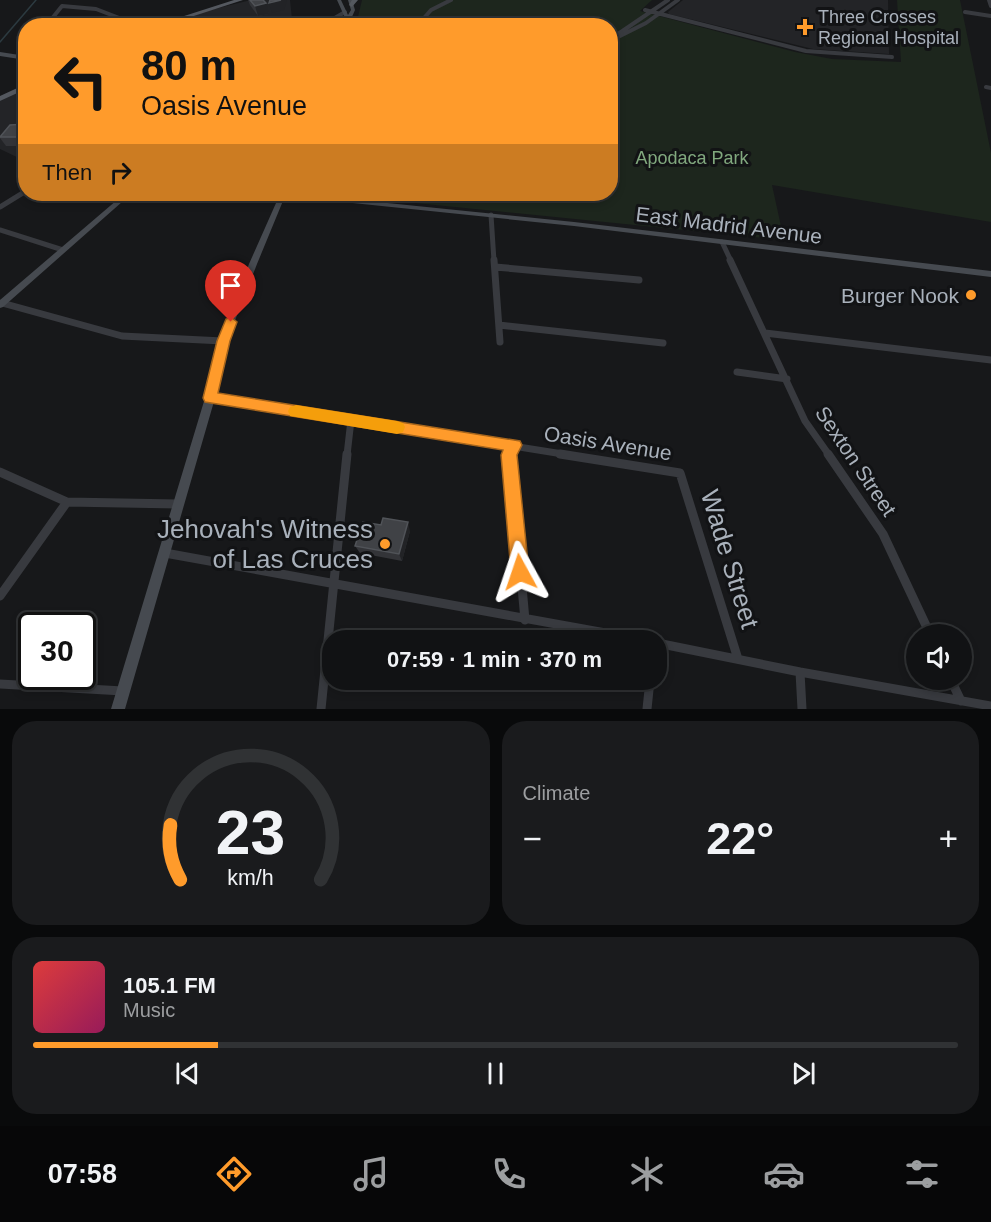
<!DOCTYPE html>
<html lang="en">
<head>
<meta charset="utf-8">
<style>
  body { margin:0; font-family:Arial,sans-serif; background:#1a1b1d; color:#f1f3f6; height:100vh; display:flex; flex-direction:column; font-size:22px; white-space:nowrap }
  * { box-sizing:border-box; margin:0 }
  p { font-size:20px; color:#9c9ea0 }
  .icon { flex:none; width:33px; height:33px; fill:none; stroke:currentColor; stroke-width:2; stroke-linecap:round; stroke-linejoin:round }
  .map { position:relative; height:709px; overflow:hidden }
  .panel { display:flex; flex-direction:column; gap:12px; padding:12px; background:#090a0b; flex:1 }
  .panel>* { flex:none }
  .top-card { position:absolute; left:18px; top:18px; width:600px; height:183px; border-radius:24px; box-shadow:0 3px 9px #0003,0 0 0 2px #303234; background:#ff9b2b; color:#111; overflow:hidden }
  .buttons { position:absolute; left:906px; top:624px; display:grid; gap:12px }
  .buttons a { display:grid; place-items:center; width:66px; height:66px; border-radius:50%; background:#111214; box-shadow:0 3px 9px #0003,0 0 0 2px #303234; font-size:30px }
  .speed { position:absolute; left:18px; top:612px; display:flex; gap:12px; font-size:30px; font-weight:700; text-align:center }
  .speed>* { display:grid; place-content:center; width:78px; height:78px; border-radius:50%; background:#111214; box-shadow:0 3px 9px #0003,0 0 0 2px #303234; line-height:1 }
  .speed .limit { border:3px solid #111; border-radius:9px; background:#fff; color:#111 }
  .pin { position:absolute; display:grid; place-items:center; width:51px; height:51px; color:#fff; margin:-62px -26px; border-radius:50% 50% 50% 0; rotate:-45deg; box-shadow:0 0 6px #0007 }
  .pin .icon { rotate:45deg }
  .me { position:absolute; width:66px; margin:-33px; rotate:355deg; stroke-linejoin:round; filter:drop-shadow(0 0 4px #0008) }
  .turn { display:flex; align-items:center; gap:21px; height:126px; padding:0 24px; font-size:27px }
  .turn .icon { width:78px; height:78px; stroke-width:2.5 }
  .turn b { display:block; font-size:42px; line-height:51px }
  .then { display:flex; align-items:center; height:57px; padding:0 24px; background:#0003; gap:12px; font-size:22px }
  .big { font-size:45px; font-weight:800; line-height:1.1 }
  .panel .tile { flex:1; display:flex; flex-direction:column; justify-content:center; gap:9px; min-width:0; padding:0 21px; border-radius:24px; background:#1a1b1d }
  .panel .dial { align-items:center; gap:0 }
  .dial svg { height:156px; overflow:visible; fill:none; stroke:#303234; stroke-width:7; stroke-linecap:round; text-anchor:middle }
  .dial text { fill:#f1f3f6; stroke:none }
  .song { display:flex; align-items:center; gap:18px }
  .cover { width:72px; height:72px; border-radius:9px; background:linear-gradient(135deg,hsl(0 70% 55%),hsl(330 70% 35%)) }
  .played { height:6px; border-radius:3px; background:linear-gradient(90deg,#ff9b2b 20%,#303234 20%) }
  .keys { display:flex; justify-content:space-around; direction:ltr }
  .heat { display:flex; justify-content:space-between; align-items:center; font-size:33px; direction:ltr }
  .panel .tiles { flex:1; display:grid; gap:12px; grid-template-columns:1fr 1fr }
  .tile:last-child { grid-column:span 2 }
  .trip { position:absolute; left:322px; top:630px; width:345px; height:60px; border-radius:24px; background:#111214; box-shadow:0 3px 9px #0003,0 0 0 2px #303234; font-weight:800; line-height:60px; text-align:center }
  .dock { display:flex; height:96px; justify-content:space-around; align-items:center; background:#070708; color:#9c9ea0 }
  .dock .icon { width:42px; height:42px }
  .dock .selected { color:#ff9b2b }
  .dock b { font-size:27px; color:#f1f3f6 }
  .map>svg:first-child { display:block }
  .built { fill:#232427 }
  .green { fill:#1d261d }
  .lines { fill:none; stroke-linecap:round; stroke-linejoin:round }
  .stream { stroke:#2c3a40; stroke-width:1.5 }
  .street-far3 { stroke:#383a3f; stroke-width:4 }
  .street-far2 { stroke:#383a3f; stroke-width:5 }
  .street-far1 { stroke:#383a3f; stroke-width:7 }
  .street { stroke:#383a3f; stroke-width:9 }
  .secondary { fill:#464a50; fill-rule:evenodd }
  .primary { fill:#54585f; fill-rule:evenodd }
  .wall { fill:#333438 }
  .shaded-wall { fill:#222326 }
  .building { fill:#404246; stroke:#505358; stroke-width:1.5 }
  .route { fill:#ff9b2b; stroke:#a6651c; stroke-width:1.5 }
  .slow { fill:#f59e0b }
  .poi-dot { fill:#ff9b2b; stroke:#121315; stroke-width:2 }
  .labels { text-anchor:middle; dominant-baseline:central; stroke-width:6; stroke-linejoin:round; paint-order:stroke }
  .far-poi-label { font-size:18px; fill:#a9b1bb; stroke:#121315; text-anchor:start }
  .far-park-label { font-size:18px; fill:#81a87e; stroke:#121315 }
  .street-label { font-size:21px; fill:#a9b1bb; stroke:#121315 }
  .poi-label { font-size:21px; fill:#a9b1bb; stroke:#121315; text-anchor:end }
  .near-poi-label { font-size:26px; fill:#a9b1bb; stroke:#121315; text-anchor:end }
  .near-street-label { font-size:26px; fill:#a9b1bb; stroke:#121315 }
</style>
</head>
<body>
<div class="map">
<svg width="991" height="709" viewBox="0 0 991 709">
  <rect width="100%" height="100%" fill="#17181a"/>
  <path class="built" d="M251,0H290L292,19L325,20L318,26H162L210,10Z
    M683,0H888L889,54L813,49L669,14L668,12Z
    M25,88V161L0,149V101Z"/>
  <path class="green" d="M362,0H652L640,11L795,52L832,59L901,62L897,0H960L991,153V222L772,185L784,240L326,194H610V26L356,25Z"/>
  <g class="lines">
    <path class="stream" d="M0,42L36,0"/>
    <path class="street-far3" d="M989,0L991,6
      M645,10L806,51L892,57
      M965,12L991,16
      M46,26L62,6L96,9L140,26
      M321,26L345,12
      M417,26L431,10L451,0
      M618,34L668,0
      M610,41L646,23L678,0
      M986,87L991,88"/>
    <path class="street-far2" d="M0,207L26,191
      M491,215L494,261
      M0,230L63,250
      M722,242L731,261"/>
    <path class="street-far1" d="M494,260L500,342
      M730,260L805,421L829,455
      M495,267L639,280
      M2,303L122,336L223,341
      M499,325L663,343
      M765,333L991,360
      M737,372L787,379
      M210,398L569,455
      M347,455L351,420
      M509,455L514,445"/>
    <path class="street" d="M510,454L525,620
      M560,454L680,473L738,659
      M828,454L883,534L930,634
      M0,472L67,502L178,504
      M165,553L644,640
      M0,596L67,502
      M657,643L800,672L991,706
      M800,672L802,709
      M951,680L961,701
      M0,684L123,691
      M321,709L347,454
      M647,709L650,680"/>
    <path class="secondary" d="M337,0H341L348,15L351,10L348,0H352L355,10L348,26H343L346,20Z
      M0,52L26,56V60L0,56Z
      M124,194H131L3,307L0,308V300Z
      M280,194H299L574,222L991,271V277L574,226L285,196L257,264L227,341L215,398L125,709H111L205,398L219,341L249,264Z"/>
    <path class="primary" d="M234,0H243L163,26H153Z
      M352,0H358L352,7L349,5Z
      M159,18L164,19L149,26H141Z
      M26,84V89L0,101V96Z"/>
  </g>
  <path class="wall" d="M248,0H263L269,14L258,16L250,5Z
    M26,124V146H6L0,138V137Z
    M410,531L402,561L360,553L355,546Z"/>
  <path class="shaded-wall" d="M281,0H287L284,10L272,13L269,3Z
    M266,3L269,14L258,16L255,6Z
    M408,522L410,531L402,561L399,554Z"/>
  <path class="building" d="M250,0H263L266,3L255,6Z
    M270,0H281L269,3Z
    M244,18L261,22L254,26H229Z
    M99,22L109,25L89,26Z
    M26,124V137H0L10,125Z
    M383,518L408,522L399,554L355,546L363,522L381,525Z"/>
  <path class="route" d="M231,317L237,322L230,341L218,393L520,441L522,445L517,455L529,572L527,579L520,581L514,579L511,572L501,455L503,450L205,402L203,398L217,341L226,319Z"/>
  <path class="slow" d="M296,405L397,421L403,423L405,427L403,432L397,434L296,417L290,416L288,411L290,407Z"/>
  <g class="poi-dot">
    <path d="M802 18h6v6h6v6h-6v6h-6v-6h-6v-6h6z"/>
    <circle cx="971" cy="295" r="6"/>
    <circle cx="385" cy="544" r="6"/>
  </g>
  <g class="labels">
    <g class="far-poi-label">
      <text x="818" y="17">Three Crosses<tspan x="818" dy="21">Regional Hospital</tspan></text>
    </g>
    <g class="far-park-label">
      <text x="692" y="158">Apodaca Park</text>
    </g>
    <g class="street-label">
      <text transform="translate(729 225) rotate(7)">East Madrid Avenue</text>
      <text transform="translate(608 443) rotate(9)">Oasis Avenue</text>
      <text transform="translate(856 461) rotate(56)">Sexton Street</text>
    </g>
    <g class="poi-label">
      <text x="959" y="295">Burger Nook</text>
    </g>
    <g class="near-poi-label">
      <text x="373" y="529">Jehovah's Witness<tspan x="373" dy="30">of Las Cruces</tspan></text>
    </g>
    <g class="near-street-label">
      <text transform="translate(730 559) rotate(73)">Wade Street</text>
    </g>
  </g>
</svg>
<div class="buttons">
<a><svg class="icon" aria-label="sound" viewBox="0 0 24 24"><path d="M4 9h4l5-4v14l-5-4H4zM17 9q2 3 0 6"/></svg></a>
</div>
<div class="speed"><div class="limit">30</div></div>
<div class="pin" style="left:231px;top:322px;background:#d93025"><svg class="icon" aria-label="arrive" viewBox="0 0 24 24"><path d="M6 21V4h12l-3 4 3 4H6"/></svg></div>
<svg class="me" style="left:520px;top:572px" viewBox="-20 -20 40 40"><path d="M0-17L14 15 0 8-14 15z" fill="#ff9b2b" stroke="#fff" stroke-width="4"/></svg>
<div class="trip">07:59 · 1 min · 370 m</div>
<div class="top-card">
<div class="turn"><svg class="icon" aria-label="left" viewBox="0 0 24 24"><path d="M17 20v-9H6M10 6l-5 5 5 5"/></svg><div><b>80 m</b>Oasis Avenue</div></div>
<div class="then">Then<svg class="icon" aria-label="right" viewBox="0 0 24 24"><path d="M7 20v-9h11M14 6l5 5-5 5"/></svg></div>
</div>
</div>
<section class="panel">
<div class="tiles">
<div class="tile dial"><svg viewBox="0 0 100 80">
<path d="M14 69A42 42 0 1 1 86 69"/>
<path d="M14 69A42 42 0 0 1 9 41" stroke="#ff9b2b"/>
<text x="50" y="56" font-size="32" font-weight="700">23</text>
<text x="50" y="72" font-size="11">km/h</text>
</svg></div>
<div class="tile"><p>Climate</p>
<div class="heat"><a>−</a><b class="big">22°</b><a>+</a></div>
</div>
<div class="tile">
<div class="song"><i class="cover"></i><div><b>105.1 FM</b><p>Music</p></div></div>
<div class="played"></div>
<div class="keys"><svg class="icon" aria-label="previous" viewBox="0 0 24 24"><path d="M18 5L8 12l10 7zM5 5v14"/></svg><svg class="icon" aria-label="pause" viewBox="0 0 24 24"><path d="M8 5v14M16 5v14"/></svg><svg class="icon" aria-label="next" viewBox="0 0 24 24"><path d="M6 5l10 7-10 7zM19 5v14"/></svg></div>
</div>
</div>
</section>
<nav class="dock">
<b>07:58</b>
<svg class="icon selected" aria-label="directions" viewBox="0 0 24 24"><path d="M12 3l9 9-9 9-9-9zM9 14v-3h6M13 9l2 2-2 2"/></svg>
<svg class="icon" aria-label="music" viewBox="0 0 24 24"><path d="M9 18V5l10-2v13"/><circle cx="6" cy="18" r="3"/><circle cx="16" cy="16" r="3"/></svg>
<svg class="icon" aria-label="phone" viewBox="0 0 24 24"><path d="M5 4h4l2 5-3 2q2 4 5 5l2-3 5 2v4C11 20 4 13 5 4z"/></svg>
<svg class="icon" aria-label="climate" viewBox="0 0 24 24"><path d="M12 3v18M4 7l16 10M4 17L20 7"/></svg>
<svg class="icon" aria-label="car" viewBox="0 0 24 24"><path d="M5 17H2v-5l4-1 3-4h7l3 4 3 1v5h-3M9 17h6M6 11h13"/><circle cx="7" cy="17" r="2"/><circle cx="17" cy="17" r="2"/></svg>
<svg class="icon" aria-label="filters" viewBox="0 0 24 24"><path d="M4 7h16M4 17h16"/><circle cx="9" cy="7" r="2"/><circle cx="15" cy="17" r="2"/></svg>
</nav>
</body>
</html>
